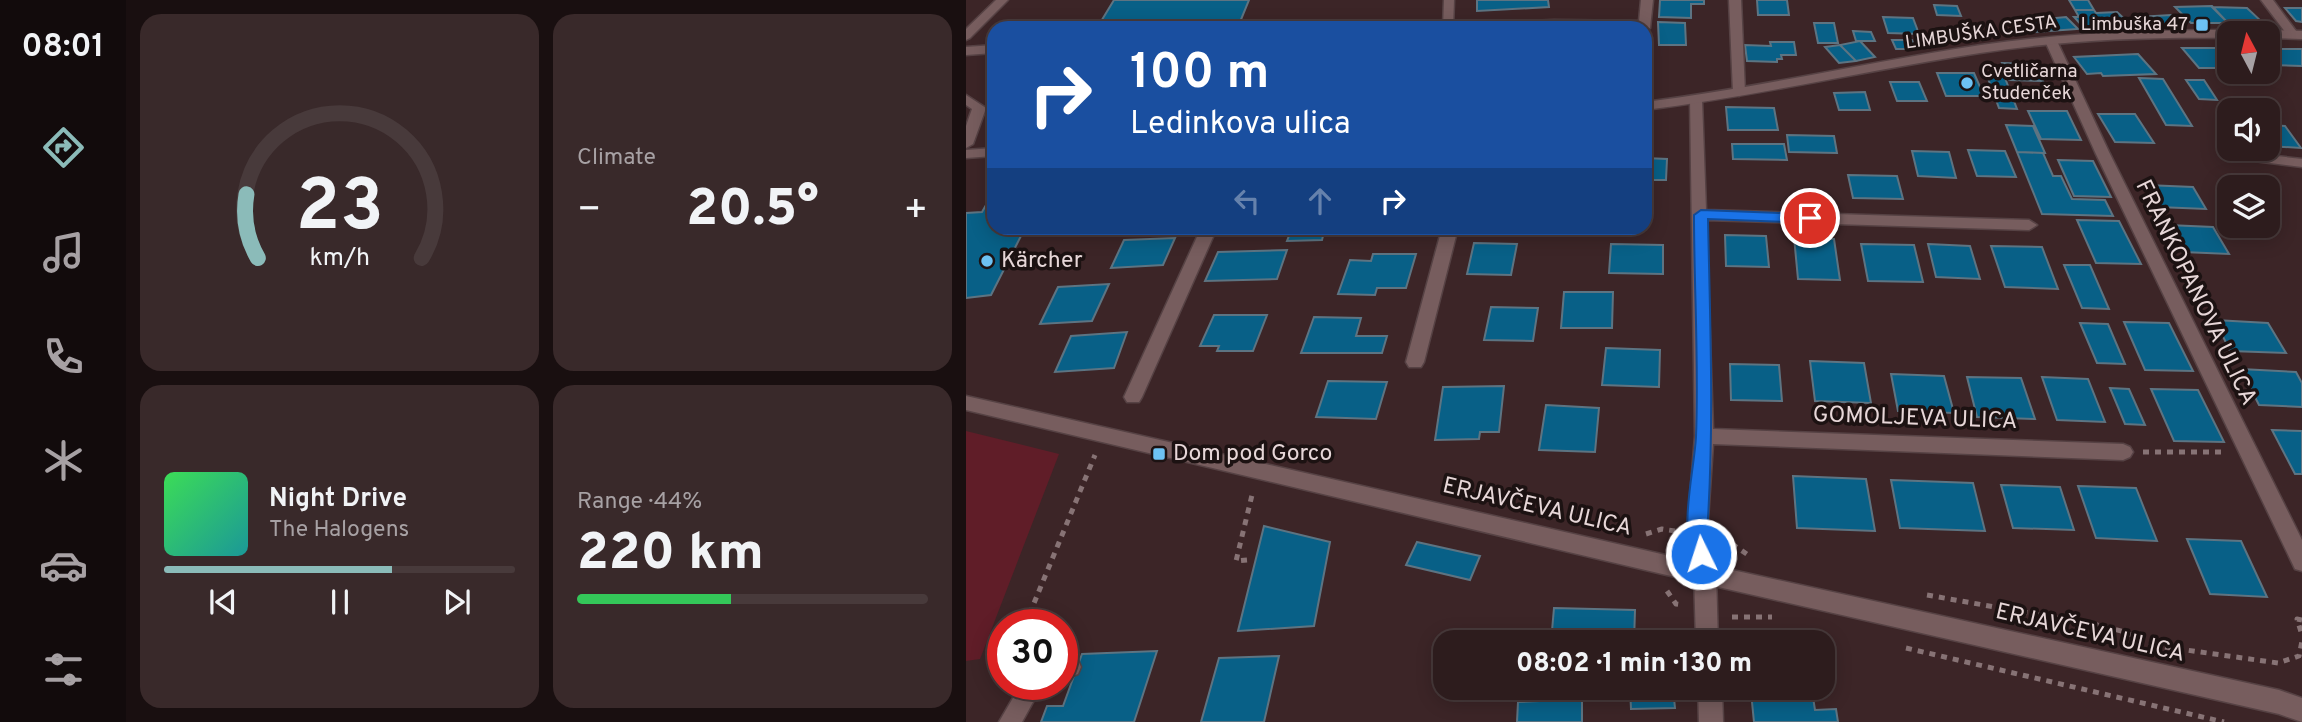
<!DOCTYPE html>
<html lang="en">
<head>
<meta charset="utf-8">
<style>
  body { margin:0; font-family:Overpass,sans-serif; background:#39292a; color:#f1f3f6; height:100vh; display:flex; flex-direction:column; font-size:26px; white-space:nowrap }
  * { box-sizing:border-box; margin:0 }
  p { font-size:23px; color:#a7a1a4 }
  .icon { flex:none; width:38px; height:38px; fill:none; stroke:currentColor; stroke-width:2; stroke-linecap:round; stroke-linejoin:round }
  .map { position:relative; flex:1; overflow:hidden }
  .drawer { display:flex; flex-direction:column; gap:14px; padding:14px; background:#190f10; width:840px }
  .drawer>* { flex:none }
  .guide { position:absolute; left:21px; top:21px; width:665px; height:214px; border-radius:21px; box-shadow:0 4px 18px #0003,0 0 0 2px #483a3b; background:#1a4fa0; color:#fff; overflow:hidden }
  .needle { width:46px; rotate:353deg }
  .tools { position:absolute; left:1251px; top:21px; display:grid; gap:14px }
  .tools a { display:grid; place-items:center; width:63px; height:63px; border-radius:14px; background:#2d1c1d; box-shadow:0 4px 18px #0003,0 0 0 2px #483a3b; font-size:35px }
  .speed { position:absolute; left:21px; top:609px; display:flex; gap:14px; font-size:35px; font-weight:700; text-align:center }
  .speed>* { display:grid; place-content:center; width:91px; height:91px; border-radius:50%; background:#2d1c1d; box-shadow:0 4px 18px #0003,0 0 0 2px #483a3b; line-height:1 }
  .speed .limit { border:10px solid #d22; background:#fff; color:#111 }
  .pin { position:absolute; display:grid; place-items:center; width:60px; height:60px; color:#fff; margin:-30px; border:4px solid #fff; border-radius:50%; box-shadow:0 2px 7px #0007 }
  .me { position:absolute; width:77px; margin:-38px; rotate:356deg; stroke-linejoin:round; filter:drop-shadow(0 0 5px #0008) }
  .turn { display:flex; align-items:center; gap:24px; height:147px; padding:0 28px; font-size:32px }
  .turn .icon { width:91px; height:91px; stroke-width:2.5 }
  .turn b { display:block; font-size:49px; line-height:60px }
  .lanes { display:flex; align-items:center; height:66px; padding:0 28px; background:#0003; justify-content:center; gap:35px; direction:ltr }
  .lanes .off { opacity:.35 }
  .big { font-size:52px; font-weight:800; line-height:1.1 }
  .drawer .widget { flex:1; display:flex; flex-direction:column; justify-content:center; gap:10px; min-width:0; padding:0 24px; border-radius:21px; background:#39292a }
  .drawer .dial { align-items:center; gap:0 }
  .dial svg { height:182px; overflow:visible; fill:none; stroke:#483a3b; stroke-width:7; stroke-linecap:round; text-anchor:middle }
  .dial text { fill:#f1f3f6; stroke:none }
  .song { display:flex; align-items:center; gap:21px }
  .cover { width:84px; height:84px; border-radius:10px; background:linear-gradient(135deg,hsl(130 70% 55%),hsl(180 70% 35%)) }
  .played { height:7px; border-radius:4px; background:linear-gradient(90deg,#8bbbb9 65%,#483a3b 65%) }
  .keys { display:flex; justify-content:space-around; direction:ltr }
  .heat { display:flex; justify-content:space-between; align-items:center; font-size:38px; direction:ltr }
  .charge { height:10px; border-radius:5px; background:linear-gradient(90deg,#34c759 44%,#483a3b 0) }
  .drawer .tiles { flex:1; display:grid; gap:14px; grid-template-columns:repeat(2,1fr) }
  .trip { position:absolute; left:467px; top:630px; width:402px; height:70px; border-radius:21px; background:#2d1c1d; box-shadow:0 4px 18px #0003,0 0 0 2px #483a3b; font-weight:800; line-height:70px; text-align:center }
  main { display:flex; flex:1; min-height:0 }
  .menu { display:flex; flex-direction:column; width:126px; justify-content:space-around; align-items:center; background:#120b0c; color:#a7a1a4 }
  .menu .icon { width:49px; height:49px }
  .menu .current { color:#8bbbb9 }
  .menu b { font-size:32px; color:#f1f3f6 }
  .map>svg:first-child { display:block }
  .green { fill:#601d28 }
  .building { fill:#086087; stroke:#5d7482; stroke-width:2 }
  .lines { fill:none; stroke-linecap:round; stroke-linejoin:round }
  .lane-casing { stroke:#564244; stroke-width:3 }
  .street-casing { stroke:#564244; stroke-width:3 }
  .secondary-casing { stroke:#564244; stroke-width:3 }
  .path { stroke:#877375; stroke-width:5; stroke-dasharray:6 6; stroke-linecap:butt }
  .lane { fill:#775d5e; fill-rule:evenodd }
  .street { fill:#775d5e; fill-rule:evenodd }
  .secondary { fill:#775d5e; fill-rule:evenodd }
  .route { fill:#1a73e8; stroke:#114b97; stroke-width:2 }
  .poi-dot { fill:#6dc2f3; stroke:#1c1212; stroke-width:2.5 }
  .labels { text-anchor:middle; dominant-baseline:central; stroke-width:7; stroke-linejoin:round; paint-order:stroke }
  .far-poi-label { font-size:19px; fill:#e7d7d8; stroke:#1c1212; text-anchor:end }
  .far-street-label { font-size:19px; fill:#e7d7d8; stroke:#1c1212 }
  .poi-label { font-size:23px; fill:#e7d7d8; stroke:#1c1212; text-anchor:start }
  .street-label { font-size:23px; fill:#e7d7d8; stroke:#1c1212 }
</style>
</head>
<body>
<main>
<nav class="menu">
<b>08:01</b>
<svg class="icon current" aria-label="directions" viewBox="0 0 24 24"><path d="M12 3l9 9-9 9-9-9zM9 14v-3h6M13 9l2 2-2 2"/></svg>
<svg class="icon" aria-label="music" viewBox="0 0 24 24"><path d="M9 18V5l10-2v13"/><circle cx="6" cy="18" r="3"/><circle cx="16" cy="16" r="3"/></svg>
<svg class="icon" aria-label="phone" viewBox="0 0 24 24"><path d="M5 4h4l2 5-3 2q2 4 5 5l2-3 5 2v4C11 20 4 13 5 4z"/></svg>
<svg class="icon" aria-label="climate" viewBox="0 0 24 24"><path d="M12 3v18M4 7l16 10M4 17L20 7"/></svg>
<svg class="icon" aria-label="car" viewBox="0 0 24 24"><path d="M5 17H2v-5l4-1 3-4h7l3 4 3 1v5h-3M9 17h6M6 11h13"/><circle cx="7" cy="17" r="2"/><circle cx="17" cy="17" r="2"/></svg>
<svg class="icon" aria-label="filters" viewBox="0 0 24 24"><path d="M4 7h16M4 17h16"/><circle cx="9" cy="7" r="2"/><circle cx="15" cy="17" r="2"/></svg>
</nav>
<section class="drawer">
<div class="tiles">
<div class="widget dial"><svg viewBox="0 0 100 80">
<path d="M14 69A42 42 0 1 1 86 69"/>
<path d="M14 69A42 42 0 0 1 9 41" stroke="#8bbbb9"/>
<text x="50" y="56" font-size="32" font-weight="700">23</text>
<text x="50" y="72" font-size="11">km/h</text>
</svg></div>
<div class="widget"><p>Climate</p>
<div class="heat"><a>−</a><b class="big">20.5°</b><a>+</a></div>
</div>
<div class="widget">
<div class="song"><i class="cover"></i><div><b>Night Drive</b><p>The Halogens</p></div></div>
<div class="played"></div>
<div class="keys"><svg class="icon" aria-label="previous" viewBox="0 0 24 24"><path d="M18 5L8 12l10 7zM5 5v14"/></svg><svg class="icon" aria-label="pause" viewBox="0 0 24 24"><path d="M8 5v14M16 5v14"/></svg><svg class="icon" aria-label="next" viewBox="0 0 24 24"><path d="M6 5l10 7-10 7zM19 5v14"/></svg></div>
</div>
<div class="widget"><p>Range · 44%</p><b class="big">220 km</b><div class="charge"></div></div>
</div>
</section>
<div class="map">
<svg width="1336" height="722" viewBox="0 0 1336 722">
  <rect width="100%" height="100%" fill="#3c2527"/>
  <path class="green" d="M0,431L93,454L14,659L0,661Z"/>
  <path class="building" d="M148,0H283L274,22L131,28Z
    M511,0H582L583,7L511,11Z
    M694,0H738V4H725V18L693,17Z
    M791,0H821L823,15H792Z
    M1103,0H1122L1128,10H1109Z
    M968,5L991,6L995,16L971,15Z
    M1246,6L1262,23H1225L1209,7Z
    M1246,7L1281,8L1296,22L1262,23Z
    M1319,8H1336V22L1330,21Z
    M1109,10H1128L1130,13L1151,12L1167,27L1120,30L1108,17H1113Z
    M1205,15L1209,24L1178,26L1169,17Z
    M917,17L947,18L953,34L922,33Z
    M1100,17L1112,29L1069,32L1058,21Z
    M692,22L719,23L720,45H693Z
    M848,23H868L872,43H852Z
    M887,31L905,32L909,41H890Z
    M926,40H946L949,49H930Z
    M894,41L909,57L890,61L874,45Z
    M804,42H828L830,55H815L816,59H811V62L781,61L779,45L805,46Z
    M874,45L890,61L873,63L859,47Z
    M1216,48H1252L1264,61V68H1233Z
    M1302,49H1336V66L1302,65Z
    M1172,54L1190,74L1137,76L1135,73L1121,74L1108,57Z
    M1036,63L1070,64L1077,81L1043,80Z
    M971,73H1008L1018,96H980Z
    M1020,73H1037L1051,109L1033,108Z
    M1173,78L1197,79L1226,126L1200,125Z
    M1220,80H1238L1251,100L1233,99Z
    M924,82H953L961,101H931Z
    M899,92L904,110H873L868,93Z
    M760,107L808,108L812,130H762Z
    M1062,111H1101L1115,140L1075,139Z
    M1132,114H1169L1188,143L1149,142Z
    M1040,125L1067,126L1079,153L1051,152Z
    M1302,125L1319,126L1335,148L1302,146Z
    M821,135L868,136L871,153L823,152Z
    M766,144H818L821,160L767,159Z
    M1002,150L1039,151L1050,177L1011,176Z
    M946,151L983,152L990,178L952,176Z
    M1051,152L1077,153L1087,176H1095L1106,199L1139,200L1147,216L1076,214Z
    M679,158L701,159L700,180H679Z
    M1092,160L1127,161L1145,197L1108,196Z
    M882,175L931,176L937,199L887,198Z
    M1180,185L1227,187L1240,209L1192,207Z
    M28,191V228H59L25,295L0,298V213L16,212Z
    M1111,220L1153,221L1175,264L1130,263Z
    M1202,225L1247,227L1263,254L1217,252Z
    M326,228H359L356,240L321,241Z
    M759,235L800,236L803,267L760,266Z
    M828,237L868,239L874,280L832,279Z
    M209,238L197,265L145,268L158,240Z
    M508,243L551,244L545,275L501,274Z
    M645,244L697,245V274L643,273Z
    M895,244L948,245L957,282L902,281Z
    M962,244L1004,246L1014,279L970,277Z
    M1025,246L1076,247L1092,289L1039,287Z
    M321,250L311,279L239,281L252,252Z
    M407,254H450L440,288H411L409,295L372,294L384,260L405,261Z
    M1098,265H1124L1143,309L1116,308Z
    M143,284L126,321L74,324L92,287Z
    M598,292H647L646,328H595Z
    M525,307L572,308L567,341L518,340Z
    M248,315H301L287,351H251L253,346H234Z
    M348,317L395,318L390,336H421L416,353H335Z
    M1249,320L1302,323L1320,353L1264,351Z
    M1158,322L1203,323L1227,371L1179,370Z
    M1114,323L1142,324L1159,364L1131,363Z
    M161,332L148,368L89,372L105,336Z
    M640,348L694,350L693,387L636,385Z
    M844,361L898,363L905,403L849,401Z
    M764,364L813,365L816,401L765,400Z
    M1275,369L1330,372L1336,383V407L1293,405Z
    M925,374L978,376L988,413L932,411Z
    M1001,377L1055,378L1069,419L1011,417Z
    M1076,377L1122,379L1139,422L1091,420Z
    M362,381L421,382L410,419L350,417Z
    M538,386L533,432H514L513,439L469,440L477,387Z
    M1144,388L1163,389L1179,425L1159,424Z
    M1185,389L1232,390L1258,442L1208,441Z
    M580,405L633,408L629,452L573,450Z
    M1306,430L1336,431V474H1329Z
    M827,476L900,479L909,531L831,528Z
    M925,480L1007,483L1019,531L934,528Z
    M1035,485L1094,487L1108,530L1047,528Z
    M1112,486L1170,488L1191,541L1130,538Z
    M298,526L364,542L348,626L272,631Z
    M1221,539L1275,541L1301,597L1244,594Z
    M451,542L514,556L504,580L440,565Z
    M588,608L669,610L668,642H585Z
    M191,651L168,722H75L81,706H97L116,654Z
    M313,656L298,722H235L253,658Z
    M664,688H707L709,708L665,709Z
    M846,691L849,710L870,709L872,722H788L785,692Z
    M616,699V722H551L552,702Z"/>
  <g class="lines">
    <defs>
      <path id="lane" d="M478,0H488L487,28L477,27Z
        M105,657L112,660L115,667L112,674L96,680V660Z
        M55,684H77L56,722H33Z"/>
      <path id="street" d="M30,0H42L4,38L0,40V29Z
        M675,0H687L684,28L679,31V28H457L463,25L588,20L673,21Z
        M763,0H775L779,92L773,96L767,92Z
        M1295,0H1307L1333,35L1331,37H1323Z
        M1081,38L1091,41L1143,152L1336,540V571L1329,569L1129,152L1079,41Z
        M28,45V53L0,55V47Z
        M0,95L20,108L7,144L0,148V126L6,109L0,105Z
        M730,96L736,100L740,210L1063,220L1071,225L1063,230L740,220L747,429L1157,444L1164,447L1167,452L1164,457L1157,460L747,444L741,534L750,574L752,642H730L728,574L721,534L729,436L724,100Z
        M1293,154L1336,159V167L1288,161V155Z
        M235,228H251L176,397L173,402H161L158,397Z
        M476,228H492L458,362L455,367H443L440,362Z
        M732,688H756L757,722H733Z"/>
      <path id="secondary" d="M1264,30L1269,33H1264V38C1180,37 1097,40 1014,53C902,70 792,96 679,110V102C792,88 902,62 1015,45C1097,33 1181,30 1264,30Z
        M1302,30L1336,31V39L1302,38V33H1297Z
        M28,148V156L0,158V150Z
        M0,396L739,564L1313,690L1336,698V722L1313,714L739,584L0,410Z"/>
    </defs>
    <use href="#lane" class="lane-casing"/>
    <use href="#street" class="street-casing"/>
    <use href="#secondary" class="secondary-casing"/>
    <path class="path" d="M1177,452H1259
      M680,534L696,529L709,531
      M756,537L785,557
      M281,560L270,561L287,491
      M701,591L710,604L717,605
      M961,595L1131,625L1159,632L1184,644
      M766,617H806
      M1336,620L1331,619L1336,635
      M59,625L129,455
      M1199,647L1312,663L1333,656L1336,641
      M940,648L1258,722"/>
    <use href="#lane" class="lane"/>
    <use href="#street" class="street"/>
    <use href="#secondary" class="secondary"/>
  </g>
  <path class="route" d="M735,210L844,214L851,218L844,223L742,219C744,319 748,418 742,518C741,531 747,549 742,560L735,562L728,560C713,528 728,472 730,437C733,363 728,288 728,215Z"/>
  <g class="poi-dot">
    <rect x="1229" y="18" width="14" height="14" rx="3.5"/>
    <circle cx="1001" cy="83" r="7"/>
    <circle cx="21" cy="261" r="7"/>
    <rect x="186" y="447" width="14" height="14" rx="3.5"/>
  </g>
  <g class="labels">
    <g class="far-poi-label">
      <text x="1222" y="25">Limbuška 47</text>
      <text x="1015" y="72" text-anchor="start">Cvetličarna<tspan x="1015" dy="22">Studenček</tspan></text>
    </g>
    <g class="far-street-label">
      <text transform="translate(1015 33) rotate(-8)">LIMBUŠKA CESTA</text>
    </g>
    <g class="poi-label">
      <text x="35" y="261">Kärcher</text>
      <text x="207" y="454">Dom pod Gorco</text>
    </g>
    <g class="street-label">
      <text transform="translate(1229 293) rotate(64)">FRANKOPANOVA ULICA</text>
      <text transform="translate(949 419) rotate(2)">GOMOLJEVA ULICA</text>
      <text transform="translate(571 508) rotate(13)">ERJAVČEVA ULICA</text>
      <text transform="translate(1124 634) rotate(13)">ERJAVČEVA ULICA</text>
    </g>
  </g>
</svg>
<div class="tools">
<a><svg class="needle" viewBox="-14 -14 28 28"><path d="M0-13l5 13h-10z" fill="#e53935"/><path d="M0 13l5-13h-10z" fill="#a7a1a4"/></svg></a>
<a><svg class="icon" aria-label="sound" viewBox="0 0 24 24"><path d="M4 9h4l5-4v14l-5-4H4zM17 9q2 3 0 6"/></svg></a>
<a><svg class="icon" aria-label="layers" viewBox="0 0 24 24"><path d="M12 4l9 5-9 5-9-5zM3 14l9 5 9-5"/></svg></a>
</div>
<div class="speed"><div class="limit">30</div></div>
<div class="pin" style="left:844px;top:218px;background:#d93025"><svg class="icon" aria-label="arrive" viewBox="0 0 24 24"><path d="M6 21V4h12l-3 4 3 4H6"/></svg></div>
<svg class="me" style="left:735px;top:554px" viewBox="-20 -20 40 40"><circle r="17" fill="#1a73e8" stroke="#fff" stroke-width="3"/><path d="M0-11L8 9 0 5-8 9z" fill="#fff"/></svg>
<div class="trip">08:02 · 1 min · 130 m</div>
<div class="guide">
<div class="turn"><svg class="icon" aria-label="right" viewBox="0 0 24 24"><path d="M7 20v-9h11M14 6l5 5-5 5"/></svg><div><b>100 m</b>Ledinkova ulica</div></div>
<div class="lanes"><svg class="icon off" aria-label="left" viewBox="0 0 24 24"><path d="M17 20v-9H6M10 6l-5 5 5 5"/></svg><svg class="icon off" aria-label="ahead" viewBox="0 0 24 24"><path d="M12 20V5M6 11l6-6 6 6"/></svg><svg class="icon" aria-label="right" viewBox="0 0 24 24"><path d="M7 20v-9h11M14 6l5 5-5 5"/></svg></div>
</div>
</div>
</main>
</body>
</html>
